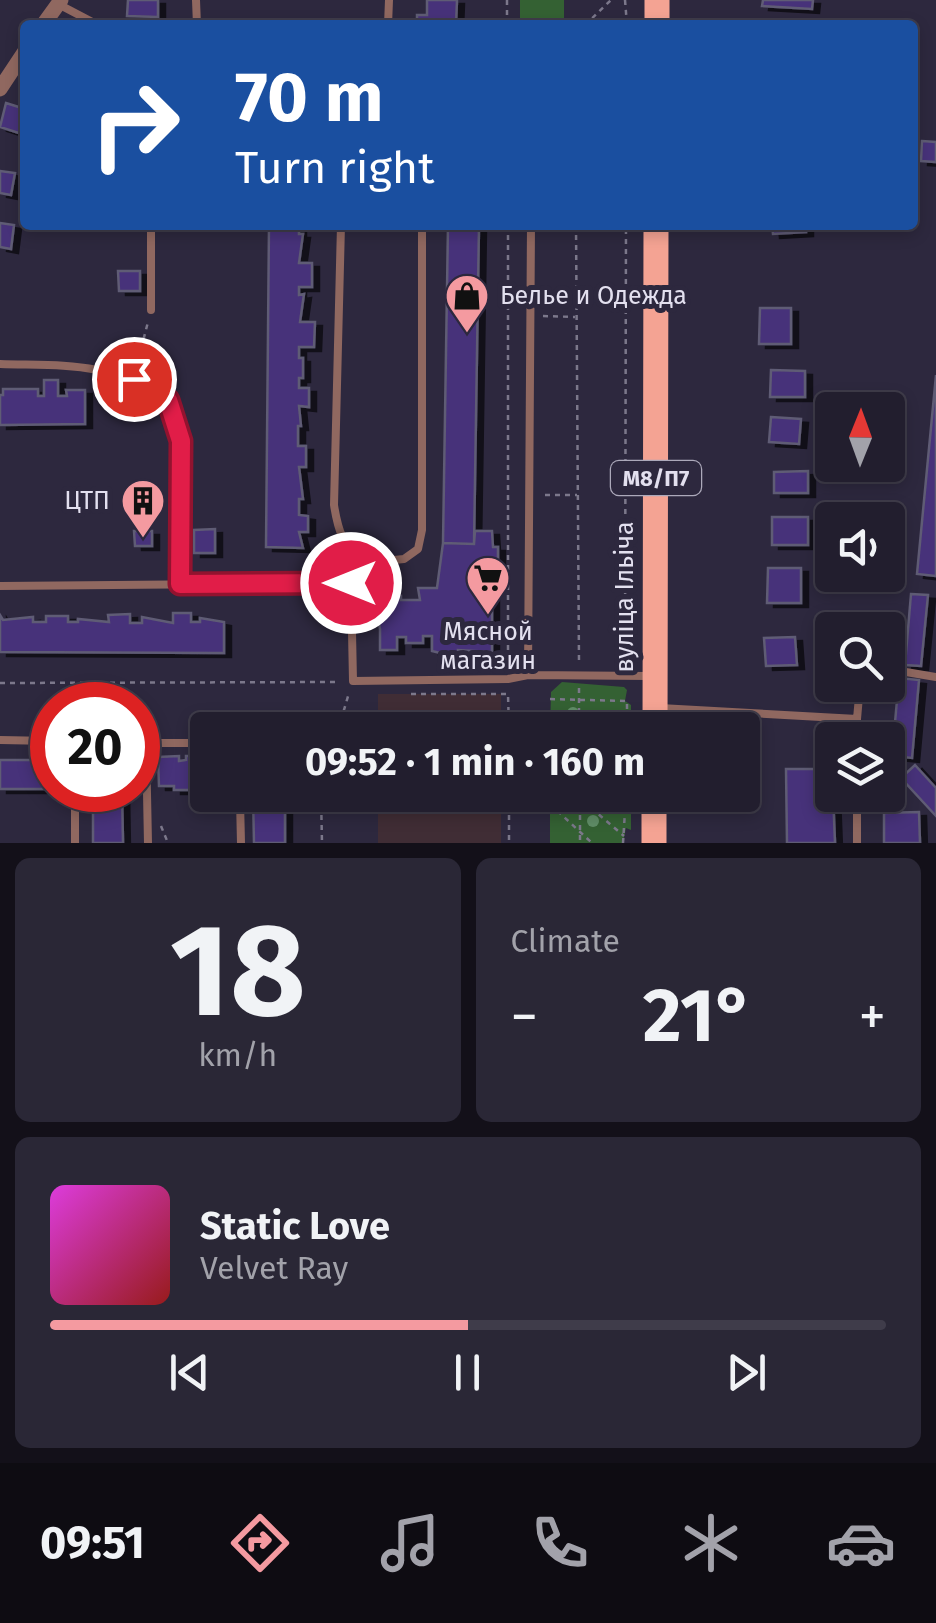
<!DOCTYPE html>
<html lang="en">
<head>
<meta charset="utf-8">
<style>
  body { margin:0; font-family:"Fira Sans",sans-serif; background:#2a2736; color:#f1f3f6; height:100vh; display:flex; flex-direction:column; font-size:38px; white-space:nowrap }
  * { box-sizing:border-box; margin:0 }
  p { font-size:32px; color:#a2a2aa }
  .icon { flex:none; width:55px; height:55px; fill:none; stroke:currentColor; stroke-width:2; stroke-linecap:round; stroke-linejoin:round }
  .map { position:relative; height:843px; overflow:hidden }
  .panel { display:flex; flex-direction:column; gap:15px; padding:15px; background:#131019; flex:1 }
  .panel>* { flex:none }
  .guide { position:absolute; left:20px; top:20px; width:898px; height:210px; border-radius:10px; box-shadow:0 5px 15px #0003,0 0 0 2px #3f3c4a; background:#1a4fa0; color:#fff; overflow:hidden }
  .needle { width:65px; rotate:1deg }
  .tools { position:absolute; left:815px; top:392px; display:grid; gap:20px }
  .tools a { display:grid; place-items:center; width:90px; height:90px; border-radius:10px; background:#221e2e; box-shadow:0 5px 15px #0003,0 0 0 2px #3f3c4a; font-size:50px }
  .speed { position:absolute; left:30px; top:682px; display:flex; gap:20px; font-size:50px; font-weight:700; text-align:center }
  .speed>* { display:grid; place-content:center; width:130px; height:130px; border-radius:50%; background:#221e2e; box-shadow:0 5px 15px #0003,0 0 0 2px #3f3c4a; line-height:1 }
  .speed .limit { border:15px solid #d22; background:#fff; color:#111 }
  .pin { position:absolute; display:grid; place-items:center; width:85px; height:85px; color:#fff; margin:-42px; border:5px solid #fff; border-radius:50%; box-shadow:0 2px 10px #0007 }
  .me { position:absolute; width:110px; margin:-55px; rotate:270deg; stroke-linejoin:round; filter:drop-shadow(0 0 8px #0008) }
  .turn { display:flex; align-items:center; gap:35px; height:210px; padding:0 50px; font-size:45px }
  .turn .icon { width:130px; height:130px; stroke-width:2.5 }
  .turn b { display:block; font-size:70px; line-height:85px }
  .big { font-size:75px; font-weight:700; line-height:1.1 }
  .panel .widget { flex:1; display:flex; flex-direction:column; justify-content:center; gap:15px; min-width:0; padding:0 35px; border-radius:15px; background:#2a2736 }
  .panel .dial { align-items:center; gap:0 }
  .dial b { font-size:130px; line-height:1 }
  .song { display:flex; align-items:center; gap:30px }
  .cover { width:120px; height:120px; border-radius:15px; background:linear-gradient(135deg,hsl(300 70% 55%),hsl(0 70% 35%)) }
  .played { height:10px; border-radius:5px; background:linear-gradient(90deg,#f49aa0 50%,#3f3c4a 50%) }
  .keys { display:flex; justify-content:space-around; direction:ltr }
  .heat { display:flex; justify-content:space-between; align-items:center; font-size:55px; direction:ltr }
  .panel .tiles { flex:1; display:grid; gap:15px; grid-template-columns:1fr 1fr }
  .widget:last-child { grid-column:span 2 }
  .trip { position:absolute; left:190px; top:712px; width:570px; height:100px; border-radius:10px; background:#221e2e; box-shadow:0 5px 15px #0003,0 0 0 2px #3f3c4a; font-weight:700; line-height:100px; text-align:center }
  .tabs { display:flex; height:160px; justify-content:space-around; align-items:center; background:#0e0c12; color:#a2a2aa }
  .tabs .icon { width:70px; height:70px }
  .tabs .on { color:#f49aa0 }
  .tabs b { font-size:45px; color:#f1f3f6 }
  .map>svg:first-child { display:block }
  .commercial { fill:#402d35 }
  .green { fill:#346133 }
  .building { fill:#47327a; stroke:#5f5b74; stroke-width:2.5; filter:url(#shadow) }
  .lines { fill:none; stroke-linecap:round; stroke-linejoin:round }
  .path { stroke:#7c788b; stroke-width:2.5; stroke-dasharray:5 5; stroke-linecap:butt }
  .lane { stroke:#906860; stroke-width:8 }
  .street { stroke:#906860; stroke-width:15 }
  .primary { stroke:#f4a393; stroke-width:25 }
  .tree { fill:#608d67 }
  .route-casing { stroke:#92132f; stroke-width:25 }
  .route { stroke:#e11d48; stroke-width:18 }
  .labels { text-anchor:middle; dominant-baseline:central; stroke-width:10; stroke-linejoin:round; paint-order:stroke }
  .shield { fill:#2d283e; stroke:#aca9ba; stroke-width:2.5 }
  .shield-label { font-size:22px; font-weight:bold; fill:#e3e0ef }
  .poi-label { font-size:25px; fill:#e3e0ef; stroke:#2d283e; text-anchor:start }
  .street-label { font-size:25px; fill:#e3e0ef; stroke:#2d283e }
</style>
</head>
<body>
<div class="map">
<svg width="936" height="843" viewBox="0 0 936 843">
  <defs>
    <filter id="shadow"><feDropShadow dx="7" dy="4" stdDeviation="0" flood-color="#0009"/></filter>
  </defs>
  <rect width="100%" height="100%" fill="#2d283e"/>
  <path class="commercial" d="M378,694H501V730H378Z
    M378,795H501V843H378Z"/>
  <path class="green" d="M520,0H564V25H520Z
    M562,682L624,687L627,690L625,701L631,705V730H550L551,692Z
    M550,795H631V830L626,828L623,843H550Z"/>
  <path class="building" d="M128,0H158V17L127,16Z
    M427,0H457L456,25H417V15H427Z
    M763,0H813L812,9L762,6Z
    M6,103L25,109V135L0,127Z
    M922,141L936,142V162L921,161Z
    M0,171L15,173L11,195L0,193Z
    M0,223L14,225L11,249L0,247Z
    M269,225H299V234H303L299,263H312V287H299V295L304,294L300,322H315L314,347H299V358H303V378H299V388H309V407L299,406L301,426H298V446H306V467H299L303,499H299V515L308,516V532H299L303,548L266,547Z
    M448,225H479L474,544L443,543Z
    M772,225H806V232L773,234Z
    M118,271H140V291H119Z
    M760,308H791V344H759Z
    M771,370L805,371V397H770Z
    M936,375V576L917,574Z
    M44,380H58V396H67L66,390H85V424L0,425V395H3V389H38V396H44Z
    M771,417L801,419L799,444L769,442Z
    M808,471V493H774V472Z
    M772,517H808V545H772Z
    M215,529V553H194V530Z
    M134,531H152V546H135Z
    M475,531H492L493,547H498V564H492V652L458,650V654H444L432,651V636H423V643H406V637H397V650H380V629L378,618H371V600L401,596V600H420L418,588H437L443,543L474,544Z
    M768,568H801V603H767Z
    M911,594L928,595L921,666L905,665Z
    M173,613H191V622H200V618L224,622V653L0,652V615L3,620L33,617V622H46V616H68V622H78V619L109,622L108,615L130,614V623H142V617L173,623Z
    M795,637L797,665L766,666L764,638Z
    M899,678L919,680L912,758L892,756Z
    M179,756V761L186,760V756H199V760H205L208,756V790H174V786H159L158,757Z
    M0,760H52V789H0Z
    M915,765L936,788V816L901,778Z
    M786,769H832L835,843H787Z
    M93,790H122L123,843H93Z
    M253,795H285V843H254Z
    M919,812L920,843H884V813Z"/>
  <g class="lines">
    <path class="path" d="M507,0V25
      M625,0L627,25
      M585,25L611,0
      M508,225V667
      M576,225L579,662
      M543,316L575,317
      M136,368L148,322
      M545,495H577
      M618,661L625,654L626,225
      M0,683L338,682
      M579,688V730
      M411,694H508L509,730
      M550,699L627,701V730
      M338,730L349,693
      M321,795L322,843
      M509,795V843
      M576,795L624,836
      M580,795V843
      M550,804L592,843
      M161,826L168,843
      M623,843L626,795"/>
    <path class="lane" d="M196,0L197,25
      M58,4L98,25
      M388,25L389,0
      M341,225L334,505C338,531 343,546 364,563
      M151,310V225
      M0,364C72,366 104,361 168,400L181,441L180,584
      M351,583L364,563L404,559L418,549L422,530V225
      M0,586L351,583L353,681L508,679L528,675L649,676
      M888,669L936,677
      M528,675L531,225
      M660,708L857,719L860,685
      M0,740L52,741
      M857,740V719
      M138,743H146L148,843
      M146,743H208
      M75,792V843
      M240,800L241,843
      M857,843V795"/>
    <path class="street" d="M43,25L61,0
      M0,89L25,51"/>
    <path class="primary" d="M657,25V0
      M655,730L656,225
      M654,843V795"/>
  </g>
  <g class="tree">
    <circle cx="573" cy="713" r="6"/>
    <circle cx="603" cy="720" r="6"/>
    <circle cx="616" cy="722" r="6"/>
    <circle cx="617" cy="802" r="6"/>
    <circle cx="593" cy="821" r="6"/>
  </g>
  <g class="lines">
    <defs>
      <path id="route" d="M134,379L168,400L181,441L180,584L351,583"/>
    </defs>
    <use href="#route" class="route-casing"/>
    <use href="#route" class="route"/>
  </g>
  <defs>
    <symbol id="shop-pin" viewBox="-11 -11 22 30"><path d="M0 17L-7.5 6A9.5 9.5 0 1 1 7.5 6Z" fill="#f49aa0" stroke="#2d283e"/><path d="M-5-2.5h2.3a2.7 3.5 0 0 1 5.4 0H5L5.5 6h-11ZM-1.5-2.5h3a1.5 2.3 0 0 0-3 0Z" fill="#111"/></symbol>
    <symbol id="building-pin" viewBox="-11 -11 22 30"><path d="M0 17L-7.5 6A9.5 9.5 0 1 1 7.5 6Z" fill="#f49aa0" stroke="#2d283e"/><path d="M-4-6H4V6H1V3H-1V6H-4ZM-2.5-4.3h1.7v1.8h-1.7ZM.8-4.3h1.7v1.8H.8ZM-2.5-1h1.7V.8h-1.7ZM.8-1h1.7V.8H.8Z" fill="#111"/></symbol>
    <symbol id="supermarket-pin" viewBox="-11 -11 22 30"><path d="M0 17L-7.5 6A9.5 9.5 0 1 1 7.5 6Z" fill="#f49aa0" stroke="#2d283e"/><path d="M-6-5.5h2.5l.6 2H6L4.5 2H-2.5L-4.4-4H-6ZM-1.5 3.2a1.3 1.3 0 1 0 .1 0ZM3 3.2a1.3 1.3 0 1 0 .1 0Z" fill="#111"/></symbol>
  </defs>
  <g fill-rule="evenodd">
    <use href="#shop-pin" x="442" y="271" width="50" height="68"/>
    <use href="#building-pin" x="118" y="476" width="50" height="68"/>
    <use href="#supermarket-pin" x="463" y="553" width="50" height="68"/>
  </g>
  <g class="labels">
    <rect class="shield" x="611" y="461" width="90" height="34" rx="8"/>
    <g class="shield-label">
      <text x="656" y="478">М8/П7</text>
    </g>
    <g class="poi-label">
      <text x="500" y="296">Белье и Одежда</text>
      <text x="110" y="501" text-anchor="end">ЦТП</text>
      <text x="488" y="632" text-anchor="middle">Мясной<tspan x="488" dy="29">магазин</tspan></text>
    </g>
    <g class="street-label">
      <text transform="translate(625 597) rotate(-90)">вуліца Ільіча</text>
    </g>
  </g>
</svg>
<div class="tools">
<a><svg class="needle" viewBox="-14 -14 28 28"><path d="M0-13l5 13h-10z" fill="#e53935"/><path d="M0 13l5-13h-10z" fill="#a2a2aa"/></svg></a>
<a><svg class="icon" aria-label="sound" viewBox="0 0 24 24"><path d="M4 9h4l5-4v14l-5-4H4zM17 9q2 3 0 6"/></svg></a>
<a><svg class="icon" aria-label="search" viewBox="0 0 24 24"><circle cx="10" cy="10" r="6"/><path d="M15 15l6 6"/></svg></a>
<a><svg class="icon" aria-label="layers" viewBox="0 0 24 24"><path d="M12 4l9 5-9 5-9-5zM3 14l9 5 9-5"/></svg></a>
</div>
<div class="speed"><div class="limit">20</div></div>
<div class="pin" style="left:134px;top:379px;background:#d93025"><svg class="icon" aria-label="arrive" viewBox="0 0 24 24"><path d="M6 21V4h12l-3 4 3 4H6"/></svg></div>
<svg class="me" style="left:351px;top:583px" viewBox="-20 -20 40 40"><circle r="17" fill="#e11d48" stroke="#fff" stroke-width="3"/><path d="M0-11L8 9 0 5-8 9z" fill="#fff"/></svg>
<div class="trip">09:52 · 1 min · 160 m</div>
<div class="guide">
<div class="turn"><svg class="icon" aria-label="right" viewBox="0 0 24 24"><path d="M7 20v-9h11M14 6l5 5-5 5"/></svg><div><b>70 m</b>Turn right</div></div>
</div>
</div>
<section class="panel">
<div class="tiles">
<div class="widget dial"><b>18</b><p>km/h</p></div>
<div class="widget"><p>Climate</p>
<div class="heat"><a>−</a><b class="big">21°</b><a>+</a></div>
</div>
<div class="widget">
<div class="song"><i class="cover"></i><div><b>Static Love</b><p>Velvet Ray</p></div></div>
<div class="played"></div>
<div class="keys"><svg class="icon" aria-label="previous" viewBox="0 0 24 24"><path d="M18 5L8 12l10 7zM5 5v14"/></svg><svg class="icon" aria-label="pause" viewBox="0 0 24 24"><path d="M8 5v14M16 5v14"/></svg><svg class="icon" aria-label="next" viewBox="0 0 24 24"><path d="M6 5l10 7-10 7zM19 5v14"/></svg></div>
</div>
</div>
</section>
<nav class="tabs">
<b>09:51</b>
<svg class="icon on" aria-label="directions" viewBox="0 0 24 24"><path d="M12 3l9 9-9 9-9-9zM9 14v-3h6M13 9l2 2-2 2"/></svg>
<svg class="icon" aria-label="music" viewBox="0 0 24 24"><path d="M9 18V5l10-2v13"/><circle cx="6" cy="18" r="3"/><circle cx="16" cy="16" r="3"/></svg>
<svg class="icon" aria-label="phone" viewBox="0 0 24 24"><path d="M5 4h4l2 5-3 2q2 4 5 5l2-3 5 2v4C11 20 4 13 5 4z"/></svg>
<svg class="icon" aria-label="climate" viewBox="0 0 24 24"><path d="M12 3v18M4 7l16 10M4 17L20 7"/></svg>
<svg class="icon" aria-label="car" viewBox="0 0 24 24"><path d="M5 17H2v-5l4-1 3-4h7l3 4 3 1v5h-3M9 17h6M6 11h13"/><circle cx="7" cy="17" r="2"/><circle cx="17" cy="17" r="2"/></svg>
</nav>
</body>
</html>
